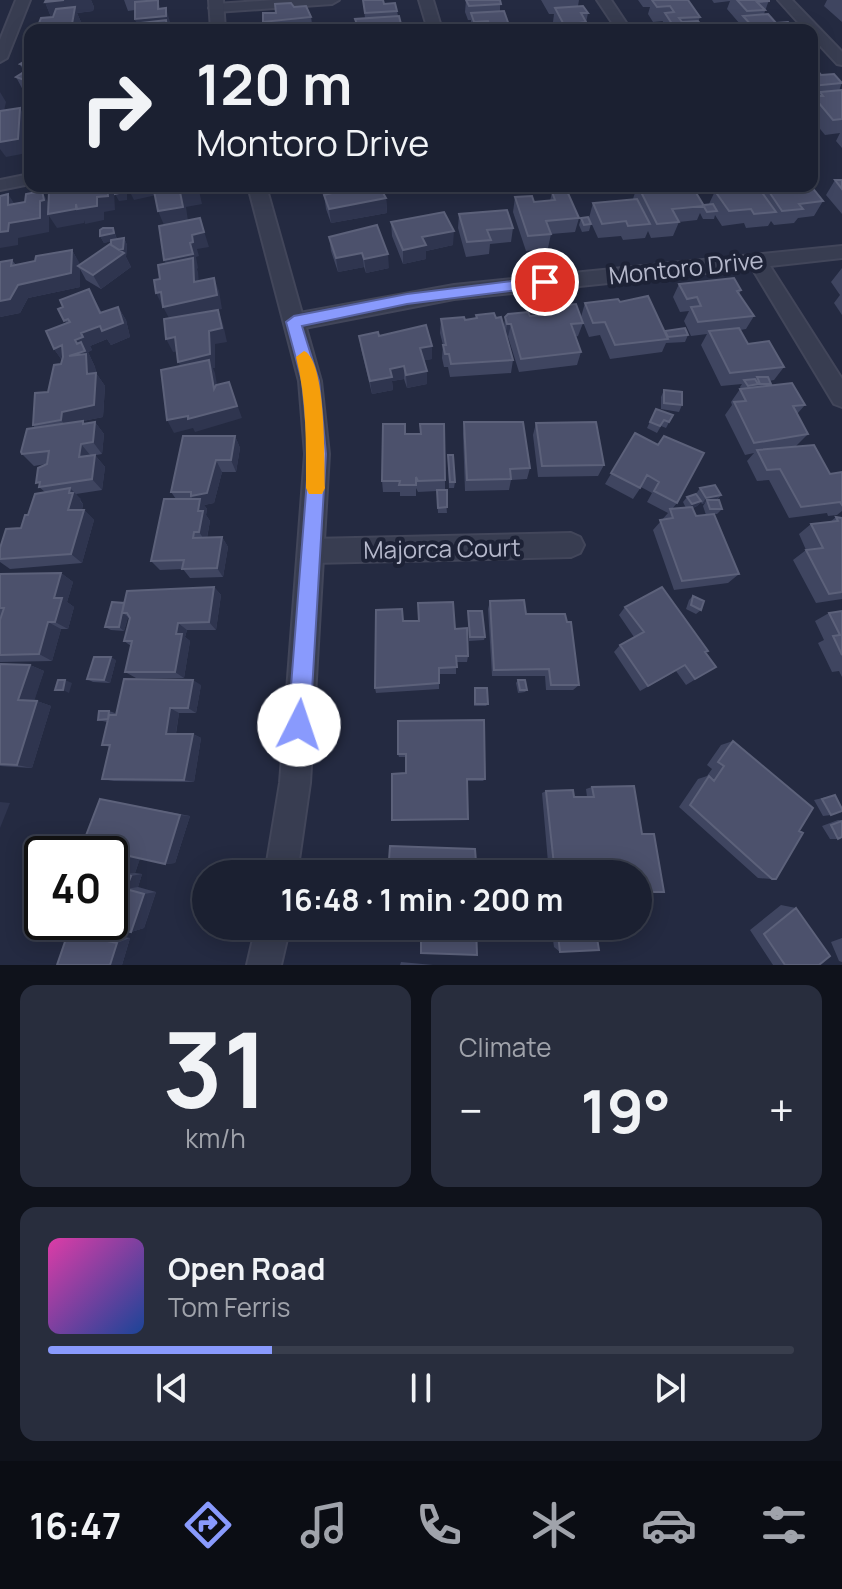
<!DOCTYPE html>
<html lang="en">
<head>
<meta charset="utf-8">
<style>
  body { margin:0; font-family:Manrope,sans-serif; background:#282d3d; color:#f1f3f6; height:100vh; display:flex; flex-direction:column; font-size:30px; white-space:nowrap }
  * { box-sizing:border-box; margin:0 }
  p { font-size:26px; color:#a0a3ab }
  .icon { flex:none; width:44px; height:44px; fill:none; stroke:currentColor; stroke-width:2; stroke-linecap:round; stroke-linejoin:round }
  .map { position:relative; height:965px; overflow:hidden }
  .details { display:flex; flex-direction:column; gap:20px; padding:20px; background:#0f121b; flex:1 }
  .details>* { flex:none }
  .guide { position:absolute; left:24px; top:24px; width:794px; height:168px; border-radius:16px; box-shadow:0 4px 20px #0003,0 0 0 2px #393e4d; background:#1b2031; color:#f1f3f6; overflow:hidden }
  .speed { position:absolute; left:24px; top:836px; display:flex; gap:16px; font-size:40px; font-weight:700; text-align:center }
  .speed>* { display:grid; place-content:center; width:104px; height:104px; border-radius:50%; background:#1b2031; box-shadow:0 4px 20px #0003,0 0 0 2px #393e4d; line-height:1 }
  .speed .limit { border:4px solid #111; border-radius:12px; background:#fff; color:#111 }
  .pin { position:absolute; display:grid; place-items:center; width:68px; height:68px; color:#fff; margin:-34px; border:4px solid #fff; border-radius:50%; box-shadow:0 2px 8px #0007 }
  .me { position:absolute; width:88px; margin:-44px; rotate:4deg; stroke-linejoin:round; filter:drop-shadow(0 0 6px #0008) }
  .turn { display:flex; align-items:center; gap:28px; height:168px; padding:0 40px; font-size:36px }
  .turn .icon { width:104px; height:104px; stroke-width:2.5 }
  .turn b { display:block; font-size:56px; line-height:68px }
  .big { font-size:60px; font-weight:700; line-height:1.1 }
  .details .widget { flex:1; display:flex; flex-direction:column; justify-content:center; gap:12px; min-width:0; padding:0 28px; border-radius:16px; background:#282d3d }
  .details .dial { align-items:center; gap:0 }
  .dial b { font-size:104px; line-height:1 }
  .song { display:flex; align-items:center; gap:24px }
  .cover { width:96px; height:96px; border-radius:12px; background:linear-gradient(135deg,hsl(320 70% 55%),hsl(220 70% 35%)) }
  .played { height:8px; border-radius:4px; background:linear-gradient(90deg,#899afd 30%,#393e4d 30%) }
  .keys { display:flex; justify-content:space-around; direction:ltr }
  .heat { display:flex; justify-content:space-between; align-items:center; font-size:44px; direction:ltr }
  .details .tiles { flex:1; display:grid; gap:20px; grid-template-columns:1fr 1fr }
  .widget:last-child { grid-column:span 2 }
  .trip { position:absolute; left:192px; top:860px; width:460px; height:80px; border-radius:40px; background:#1b2031; box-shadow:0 4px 20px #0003,0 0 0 2px #393e4d; font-weight:700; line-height:80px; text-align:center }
  .menu { display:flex; height:128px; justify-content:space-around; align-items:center; background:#0b0d14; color:#a0a3ab }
  .menu .icon { width:56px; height:56px }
  .menu .active { color:#899afd }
  .menu b { font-size:36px; color:#f1f3f6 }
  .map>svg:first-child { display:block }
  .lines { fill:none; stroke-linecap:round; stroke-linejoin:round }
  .minor-casing { stroke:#42465a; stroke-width:4 }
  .tertiary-casing { stroke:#42465a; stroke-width:4 }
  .minor { fill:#383d51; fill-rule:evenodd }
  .tertiary { fill:#383d51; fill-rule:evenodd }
  .wall { fill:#3f4560; fill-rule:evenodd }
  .shaded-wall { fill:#2f354f }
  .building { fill:#4c516c; stroke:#5c617a; stroke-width:2 }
  .route { fill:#899afd; stroke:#5964a4; stroke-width:2 }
  .slow { fill:#f59e0b }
  .labels { text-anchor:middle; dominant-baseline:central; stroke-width:8; stroke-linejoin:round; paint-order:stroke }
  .street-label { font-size:24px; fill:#b5b8cb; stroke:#1d2236 }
</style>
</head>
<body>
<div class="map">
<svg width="842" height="965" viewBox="0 0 842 965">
  <rect width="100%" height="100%" fill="#242a41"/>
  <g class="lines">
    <defs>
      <path id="minor" d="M16,0H30L7,58L0,62V40Z
        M274,0H339L332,4L216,12L209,8L216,4Z
        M419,0H433L442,30H428Z
        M597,0H611L631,30H617Z
        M778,0H792L842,52V65L837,64L812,37V30H805Z
        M30,174V184L0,190V180Z
        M842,246V258L770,266L842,379V407L834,404L752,268L454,299L294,330L287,327L284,322L287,317L294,314L454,285Z
        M571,533L580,537L584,545L580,553L571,557L312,563L303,559L299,551L303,543L312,539Z"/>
      <path id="tertiary" d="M209,0H223L225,30H211Z
        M248,186H266L321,381L329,454L310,783L297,874H265L280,783L305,454L299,381Z
        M256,926H290L281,965H247Z"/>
    </defs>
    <use href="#minor" class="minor-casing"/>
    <use href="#tertiary" class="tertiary-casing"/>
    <use href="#minor" class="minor"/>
    <use href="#tertiary" class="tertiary"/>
  </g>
  <path class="wall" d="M46,0H91L94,7L93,11L77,13L81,22L80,30H40L38,26L53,17H51L45,2Z
    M124,0H158L160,9L170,22V30H133L137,24L135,19V10L128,11Z
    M363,0L384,4L397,11L401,30H355V19L365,18Z
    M466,0H500V12L510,28V30H471V20H468L465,12Z
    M541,0H579L578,6L588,13L585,28L593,30H557L553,22L554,14H549Z
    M638,0H688L700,17L698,22L705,30H663L661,27L663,21L653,22L648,14L650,7H643Z
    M712,0H769L764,14L776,23L796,30H737L740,24L727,9L730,1L714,3Z
    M827,0H842V22L824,6Z
    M294,7L311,17L313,30H265L263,22L276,13Z
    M30,58V94L24,92L16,77L24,72L20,64Z
    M812,64L821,75L842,82L839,91L842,90V148L836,141L840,133L825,135L812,119Z
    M835,180H842V214L826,195Z
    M335,186H379L386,198L387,213L331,223L326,209L324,195L337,192Z
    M637,186L658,190L671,189L672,186H692L703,205L709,204L715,191L763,193L766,187L823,201L814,216L798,218L794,223L774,225L771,221L768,226L746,228L744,223L722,226L715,215L714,219H703L700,213L697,220L679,222L673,236L651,238L648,231L645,238L623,240L621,236L598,238L589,218L593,203L633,199Z
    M552,192L579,218L575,232L551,234L548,248L526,251L513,212L515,197L534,202L550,201Z
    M459,214L513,228L511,242L490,244L489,254L466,257L458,228Z
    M581,218L591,224L589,231L582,232L579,225Z
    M391,222L453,245L426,251V259L403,264L392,236Z
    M113,228L117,239L124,238L127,245L126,257L131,267L101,289L86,280L80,269V287L28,298L20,313L0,317L12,260L16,265L35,261L72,250L80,265L111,245V241L104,243L100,236Z
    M329,237L389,268L366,273L364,267L338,272L331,251Z
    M842,268V315L834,303L840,295L831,282Z
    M679,284L741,290L739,294L754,316L746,329L740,330L748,344L784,367L774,380L769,381L771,384L769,386L805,405L797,414L808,434L796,446L830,474L842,472V511L837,515L828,516L827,513L789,518L769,480L757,481L747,461L754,453L745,455L725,415L732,405L731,402L740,389H741L740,387L742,384L721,386L701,345L707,334L691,336L684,321L689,311L680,312L673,297Z
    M89,289L102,313L118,307L126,320L130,337L111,345L107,339L90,346L92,350L88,352L95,367L96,373L105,386L103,417L83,421L85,424L95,422L104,434L102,454L91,456L95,455L105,467L102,490L76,494L83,504L82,510H84L94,520L82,563L10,569L0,562V548L21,528L28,515L45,492L39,487L46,464L34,466L22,454L35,428L33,425L62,360L54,349L66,324L63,307Z
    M620,302L665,331L688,335L685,342L666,343L662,352L610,359L600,335L589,337L581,317L585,303Z
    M539,308L583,323L578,336L575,337L581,352L577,365L519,372L508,337H507L513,360L511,373L450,377L448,367H444L442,358L443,345L440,333L441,319H476V315L496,318L504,327L505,317L537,315Z
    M359,336H379L432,359L424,360L427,371V384L407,388L404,379L392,381L393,390L372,394L361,349Z
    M664,390L682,405L679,412L661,409V397Z
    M656,409L673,415L666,428L661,426L657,433L647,428Z
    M464,422L530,468L527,479L511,480L509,490L465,491L463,434Z
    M536,423L604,465L598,476L538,477L533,435Z
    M635,433L677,503L672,509L686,508L683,502L687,497L696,494L700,488L721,495L717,500L722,509L717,514H714L739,574L728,583L674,590L653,530L668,513L647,502L652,493L641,487L633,499L605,484ZM701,502L702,504L705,503L703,506L706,515L696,516L693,508L697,506Z
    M405,434L445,480V490L447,513H438L437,491L418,492L416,488V496H400V492H383L382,481Z
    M235,436L240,448L236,472H222L214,503L204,505L207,509L206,515L210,521L207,538L222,537L228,547L223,577L190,578L183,569L160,570L151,561L176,499L171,492Z
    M448,455L455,482L454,488H449Z
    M836,517L842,518V599L816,603L793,560L806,550L799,534L811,524L830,522Z
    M61,573L73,582L67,602L74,607L68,629H61L52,661L0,662V620L1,616H0V574Z
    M214,587L221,595L216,630H187L185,637L190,641L184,678H136L125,672L131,646L124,641L129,619L128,617L124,631L111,630L105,627L124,603Z
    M693,596L701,610L696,614L686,609L689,600Z
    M490,601L526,614L579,685L573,690H546L545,676H492L488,609Z
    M625,607L706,652L716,667L686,685L676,671L640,691L614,652L620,645L634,637L619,615Z
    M468,611L485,637L484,640L469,641Z
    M842,611V677L839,671L832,672L818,643L824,640L815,621L829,613Z
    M403,621L455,629L468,656L467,662H456V674H439V689L376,693L375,688Z
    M116,660L110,683L93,682L87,679Z
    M0,664L30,665L44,671L34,700L51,706L32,768L0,766Z
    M518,680L527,690L525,692L518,693L516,683Z
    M201,685L196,713H179L176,734H193L201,738L194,782L114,781L102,779L110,747L102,745L107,722L98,720L109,711L115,713V715Z
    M475,688L488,704L486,706H474Z
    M398,721L485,779L483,781H467L468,819L392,820L406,773V757H399L398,754Z
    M733,741L772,879L758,878L679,807L698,779L707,776L712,769L707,765L721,745Z
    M634,786L642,834H654L664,892H645V896H638V874H549L542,793L546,791L573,790L574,797H587L586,789L592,787Z
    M835,795L831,815L823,816L814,800Z
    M100,799L190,816L175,863L165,864L140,858L135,873L142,874L138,887L156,892L144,928L131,932L77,836H86Z
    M838,820H842V837L838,839H830L822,826Z
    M781,905L796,908L819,965H773L750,930Z
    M551,926H595L560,952L554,947Z
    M83,929L130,938L122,965H57L68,933Z
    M842,938V962L839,961L831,942Z
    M401,962L433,965H400Z"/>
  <path class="shaded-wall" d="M64,0H91L94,7L93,11L77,13L81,22L80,30H75L72,24L74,14L51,17L45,2Z
    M158,0L162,16L166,8L170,22V30H139L135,19L158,9Z
    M586,22L584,30H563L564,25Z
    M0,92L6,102L4,111L0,112Z
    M20,108L28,123L27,153L6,157L0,149V138Z
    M107,186H111L114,192L115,210L104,212V220L85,224L84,220V223L57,228L49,216V232L18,238V245L0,248V232L42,191L50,206L76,204L97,197Z
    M123,186H125L127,189V200L119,201L115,194Z
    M127,186H198L202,204L186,207L188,221L164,225L158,211L180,192L197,186L134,200Z
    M472,186H511L471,194Z
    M8,194L18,209L8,205Z
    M386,198L387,213L331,223L329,209Z
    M200,218L209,247L197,249L199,256L196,257L198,268L197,269L198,272L200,295L170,274L164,260L192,235Z
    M113,228L117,240L104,243L100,236Z
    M454,231L453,245L426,251V259L403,264V250L422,237Z
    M124,238L127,245L126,257L131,267L101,289L93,275Z
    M72,250L80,264V267L78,266L80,270V287L28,298L20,313L0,317V301L18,285Z
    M362,253L364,267L338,272L336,258Z
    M388,254L389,268L366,273L364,259Z
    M214,278L219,291L222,309L218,310L223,324L227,342L215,344V368H213L215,373L220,402L185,374L178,362L209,331L170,320L163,307Z
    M161,292L168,306L163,307L156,293Z
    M118,307L126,320L130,337L111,345L107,339L90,346L92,350L88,352L95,367L96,380V373L105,386L103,417L83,421L93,433L71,432L61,420L63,362L54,349L75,340L81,333Z
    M507,324H511L508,337L505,338Z
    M175,337L181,351L173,352L166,339Z
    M432,346V359L420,361V348Z
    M404,366V379L392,381L393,390L372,394L370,381L390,369Z
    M427,371V384L407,388L406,375Z
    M229,382L242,418L195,432L193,428L174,433L167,420Z
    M95,422L104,434L102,454L93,442Z
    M235,436L240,448L236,472L231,460Z
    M81,444L91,456L79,457Z
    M95,455L105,467L102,490L92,479Z
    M216,460L222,472L214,503L204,505L207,509L206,515L210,521L206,542L199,532L198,506L191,496Z
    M70,488L81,499L80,501L83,504L79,521L68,510Z
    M721,495L716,500H707L705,503L702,504L706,498Z
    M701,501L697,506L688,510L692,504Z
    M84,510L94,520L82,563L71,554Z
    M222,537L228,547L223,577L217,568Z
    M61,573L73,582L67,602L74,607L68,629L55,622L54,598Z
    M214,587L221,595L216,630L209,622Z
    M123,613L128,617L124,631L119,627Z
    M48,622L61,629L52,661L39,654Z
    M178,623L187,630L185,637L190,641L184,678L175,672L176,634Z
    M111,657L116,660L110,683L104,680Z
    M30,665L44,671L33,705L18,700Z
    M65,680L72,683L69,693L63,690Z
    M193,680L201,685L196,713L188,708Z
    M37,701L51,706L32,768L17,765Z
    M170,708L179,713L175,738L166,734Z
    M193,734L201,738L194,782L184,780Z
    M0,802L10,803L0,828Z
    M180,815L190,816L175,863L165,864Z
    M129,856H141L135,873L123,874Z
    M142,874L138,887L126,889L131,876Z
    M156,892L144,928L131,932L144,894Z
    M130,938L122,965H110L117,943Z"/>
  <path class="building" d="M46,0H64L45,2Z
    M158,0V9L166,8V16L135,19V2Z
    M363,0H383L384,4L395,3L397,11L365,13Z
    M466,0H500L501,4L469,6Z
    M652,0H688L700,17L679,18L682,22L698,21L705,30H676L665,13L674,12L670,6L657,7Z
    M737,0H769V1L757,2L765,10L747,11Z
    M291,3L294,7L306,6L311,17L263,22V13H276L275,4Z
    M583,6L588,13H581L586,22L564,25L555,8Z
    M75,7L72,24L38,26L41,18L53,17L56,9Z
    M504,11L510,28L491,30L488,21L474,22L471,13Z
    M768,14L776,23L788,22L796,30H761L758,26H752L743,16Z
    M399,16L401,24L387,25L388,30H359L355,19Z
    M166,20L167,29L133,30V24Z
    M306,23L307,30H267V25Z
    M592,27L593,30H560Z
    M30,58V68L20,64Z
    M812,64L821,75L834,74L842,83L812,86Z
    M30,68V82L16,77Z
    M842,90V119L833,120L813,96H823L820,92Z
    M20,108L18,139L0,142V111Z
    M835,180H842V189Z
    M73,186H107L108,196L97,197V206L77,209L76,204V209L48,214L49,192L73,188Z
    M115,186H123V192L115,194Z
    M153,186H197V190L180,192L183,207L158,211Z
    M338,186H379L386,198L329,209L324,195L340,191Z
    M638,186H656L658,190L678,188L677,186H692L704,206L672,209L679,222L657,224Z
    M777,186H811L823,201L799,204L803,209L782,211L766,187Z
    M758,187L776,212L754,214L751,209L729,211L715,191Z
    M42,191L44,200L40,201V218L9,223L8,231L0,232V196L8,194V205L25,202L26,194Z
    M567,191L579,218L546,221L551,234L528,236L515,197L532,196L534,202L555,200L552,192Z
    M637,199L650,224L628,226L626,221L602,224L593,203Z
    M713,204L717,211L707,212L703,205Z
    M507,210L513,228L487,230L491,240L467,242L459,214Z
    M444,212L454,231L422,237L426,245L403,250L391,222Z
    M588,217L591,224L584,225L581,218Z
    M200,218L204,232L192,235L193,242L190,243L193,254L164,260L159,226Z
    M377,225L388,254L364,259L362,253L336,258L329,237Z
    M103,228H113L114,233L100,236V230Z
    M124,238L123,249L119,250L111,245V240Z
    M110,244L124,253L93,275L78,266Z
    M72,250L71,273L18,285L10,299L0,301V262L12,260L11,266L35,261L36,256Z
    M193,258L194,282L214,278L217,295L163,307L161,292L156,293L154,280L160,279L158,265Z
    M734,278L741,290L737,291L754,316L698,322L691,307L701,306L697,297L687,299L679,284Z
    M89,289L100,313L118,307L123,323L102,331L100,326L81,333L83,337L75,340L77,344L81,342L85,351L69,356L86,354L87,374L96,373L94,405L62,412L61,420L33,425L35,393L48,392L54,365L61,364L63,357L62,345L54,349L46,331L70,322L68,319L64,321L58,309L63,307L60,300Z
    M648,296L668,339L615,345L605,322L593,323L585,303L618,299L620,302Z
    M576,304L583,323L571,324L581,352L521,359L511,324H507L505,317L508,314L528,312L530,316L541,315L539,308Z
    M218,310L222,328L209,331L210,354L178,362L175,337L166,339L164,319Z
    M494,313L496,318L501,317L513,360L451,364L449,354H445L443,345H446L441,319L464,317L465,320L477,318L476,315Z
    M426,325L432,346L420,348L427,371L406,375L404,366L390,369L392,377L370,381L359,336L378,332L379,336Z
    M685,328L688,335L668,337L665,331Z
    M739,328L748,344L769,341L784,367L730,373L709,331Z
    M209,360L214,389L216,385L229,382L237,406L188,419V416L167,420L161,370Z
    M757,377H768L771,384H760Z
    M755,379L758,384L748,386L744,380Z
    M792,383L805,405L793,406L808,434L754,443L734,402L746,401L740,389Z
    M664,390L682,392V405L664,403Z
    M656,409L673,415L669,422L664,420L660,426L650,422Z
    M83,421V424L95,422L93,442L81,444L79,457L95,455L92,479L39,487L40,482L36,483L38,468L47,464L49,451L22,454L21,452L27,429Z
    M464,422H523L530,468L510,469L511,479L467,480Z
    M596,422L604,465L542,466L536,423Z
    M383,424H405V434H421L420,424H444L445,480L418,481L416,477V485H399L400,481H382Z
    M635,433L658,445L664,436L704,453L677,503L654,491L659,482L647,475L640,488L611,473Z
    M183,436H235L231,460H216L207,493L191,496V492H171Z
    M814,445L830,474L842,472V505L840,502L801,507L780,469L767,470L757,450Z
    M448,455H453L455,482H450Z
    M715,485L721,495L706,498L700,488Z
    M70,488L69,493H73L68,510H84L71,554L0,559V548L6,529L21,528L25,515H28L35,494Z
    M437,490H447V507L438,508Z
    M696,494L701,501L692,504L687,497Z
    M164,499H200L198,511H203L199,532H194L193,538L222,537L217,568L182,569L184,560L151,561Z
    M707,500H719L722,509H710Z
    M692,507L696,516L714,514L739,574L682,581L660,520L673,518L670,509Z
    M836,517L842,518V592L829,594L806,550L823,548L811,524L838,521Z
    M61,573L54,598H62L55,622H48L39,654L0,655V620L4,608H0V574Z
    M214,587L209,622L178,623L176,634H182L175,672H125L132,641H124L130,618L127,613H122L127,591Z
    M662,587L708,651L705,652L716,667L695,679L685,665L648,686L620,645L644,632L625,607Z
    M693,596L704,601L701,610L691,605Z
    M524,600L526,614H565L567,622H571L579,685H551L549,669L494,670L490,601Z
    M112,602L124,603L119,627H105Z
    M453,602L455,629L467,628L468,656H456L457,667L439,668V683L375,688L376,610L402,609L403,621H419L418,603Z
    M468,611H482L485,637H470Z
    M842,611V655L833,636L840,635L829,613Z
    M94,657H111L104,680L87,679Z
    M0,664L30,665L18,700L37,701L17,765L0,764Z
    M124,679L193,680L188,708H170L166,734H193L184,780L102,779L110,745H102L109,715H116Z
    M58,680H65L63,690H55Z
    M518,680H525L527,690H520Z
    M475,688H487L488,704H475Z
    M99,711H109L108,719L98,720Z
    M484,720L485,779H467L468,819L392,820V774L406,773V754H398V721Z
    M733,741L813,808L799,831L803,833L776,879H772L690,805L709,776L714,781L724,766L718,762Z
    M634,786L642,834H654L664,892H645V896H638V874H555L546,791L573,790L574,797H594L592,787Z
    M835,795L842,809V811L831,815L822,799Z
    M100,799L180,815L165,864L129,856L123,874L131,876L126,889L144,894L131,932L83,922H110V854H70L77,836L85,838Z
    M842,821V837L838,839L831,825Z
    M390,846L475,849L476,862L493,863V874H388Z
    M796,908L830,956L819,965H785L764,934Z
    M421,926H476L477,955L421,953Z
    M557,926H595L599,950L560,952Z
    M68,933L117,943L110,965H57Z"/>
  <path class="route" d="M545,277L550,279V286L407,304L302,326L319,381L326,454L310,725L307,733L299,737L291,733L288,725L309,454L302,381L286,322L294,316L407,294Z"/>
  <path class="slow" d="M304,351C327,360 324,464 325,488L322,494H309L306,488C306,444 307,400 296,357Z"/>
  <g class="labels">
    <g class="street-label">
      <text transform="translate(686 267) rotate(-6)">Montoro Drive</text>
      <text transform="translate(442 548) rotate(-1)">Majorca Court</text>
    </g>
  </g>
</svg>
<div class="speed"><div class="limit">40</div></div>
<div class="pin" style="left:545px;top:282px;background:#d93025"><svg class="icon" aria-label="arrive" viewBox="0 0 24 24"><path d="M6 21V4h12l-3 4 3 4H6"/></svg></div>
<svg class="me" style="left:299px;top:725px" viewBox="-20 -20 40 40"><circle r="19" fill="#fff"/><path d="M0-13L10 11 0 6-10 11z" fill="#899afd"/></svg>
<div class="trip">16:48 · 1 min · 200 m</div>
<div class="guide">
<div class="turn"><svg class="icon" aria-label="right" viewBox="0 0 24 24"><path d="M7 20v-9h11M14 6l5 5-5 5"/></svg><div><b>120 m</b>Montoro Drive</div></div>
</div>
</div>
<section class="details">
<div class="tiles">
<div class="widget dial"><b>31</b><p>km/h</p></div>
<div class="widget"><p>Climate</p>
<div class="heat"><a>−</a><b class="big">19°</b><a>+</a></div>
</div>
<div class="widget">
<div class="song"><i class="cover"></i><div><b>Open Road</b><p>Tom Ferris</p></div></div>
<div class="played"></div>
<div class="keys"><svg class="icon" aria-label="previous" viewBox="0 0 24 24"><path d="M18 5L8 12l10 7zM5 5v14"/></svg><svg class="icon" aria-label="pause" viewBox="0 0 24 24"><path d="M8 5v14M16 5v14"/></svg><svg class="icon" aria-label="next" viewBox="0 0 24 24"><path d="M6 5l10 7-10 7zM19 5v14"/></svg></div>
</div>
</div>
</section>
<nav class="menu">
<b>16:47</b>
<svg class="icon active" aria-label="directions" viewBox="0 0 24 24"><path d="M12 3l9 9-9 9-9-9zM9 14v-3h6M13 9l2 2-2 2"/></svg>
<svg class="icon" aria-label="music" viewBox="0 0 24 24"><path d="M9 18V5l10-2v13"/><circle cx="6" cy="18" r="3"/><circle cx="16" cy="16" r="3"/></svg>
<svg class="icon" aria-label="phone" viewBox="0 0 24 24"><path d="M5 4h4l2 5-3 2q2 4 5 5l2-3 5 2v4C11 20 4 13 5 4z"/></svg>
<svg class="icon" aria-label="climate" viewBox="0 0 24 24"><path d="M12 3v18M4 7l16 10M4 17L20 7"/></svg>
<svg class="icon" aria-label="car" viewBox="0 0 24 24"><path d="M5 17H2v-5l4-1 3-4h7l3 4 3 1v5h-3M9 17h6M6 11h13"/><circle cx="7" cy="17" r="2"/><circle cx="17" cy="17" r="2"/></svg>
<svg class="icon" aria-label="filters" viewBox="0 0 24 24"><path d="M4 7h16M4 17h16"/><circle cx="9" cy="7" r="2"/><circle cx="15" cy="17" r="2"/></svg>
</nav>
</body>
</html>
